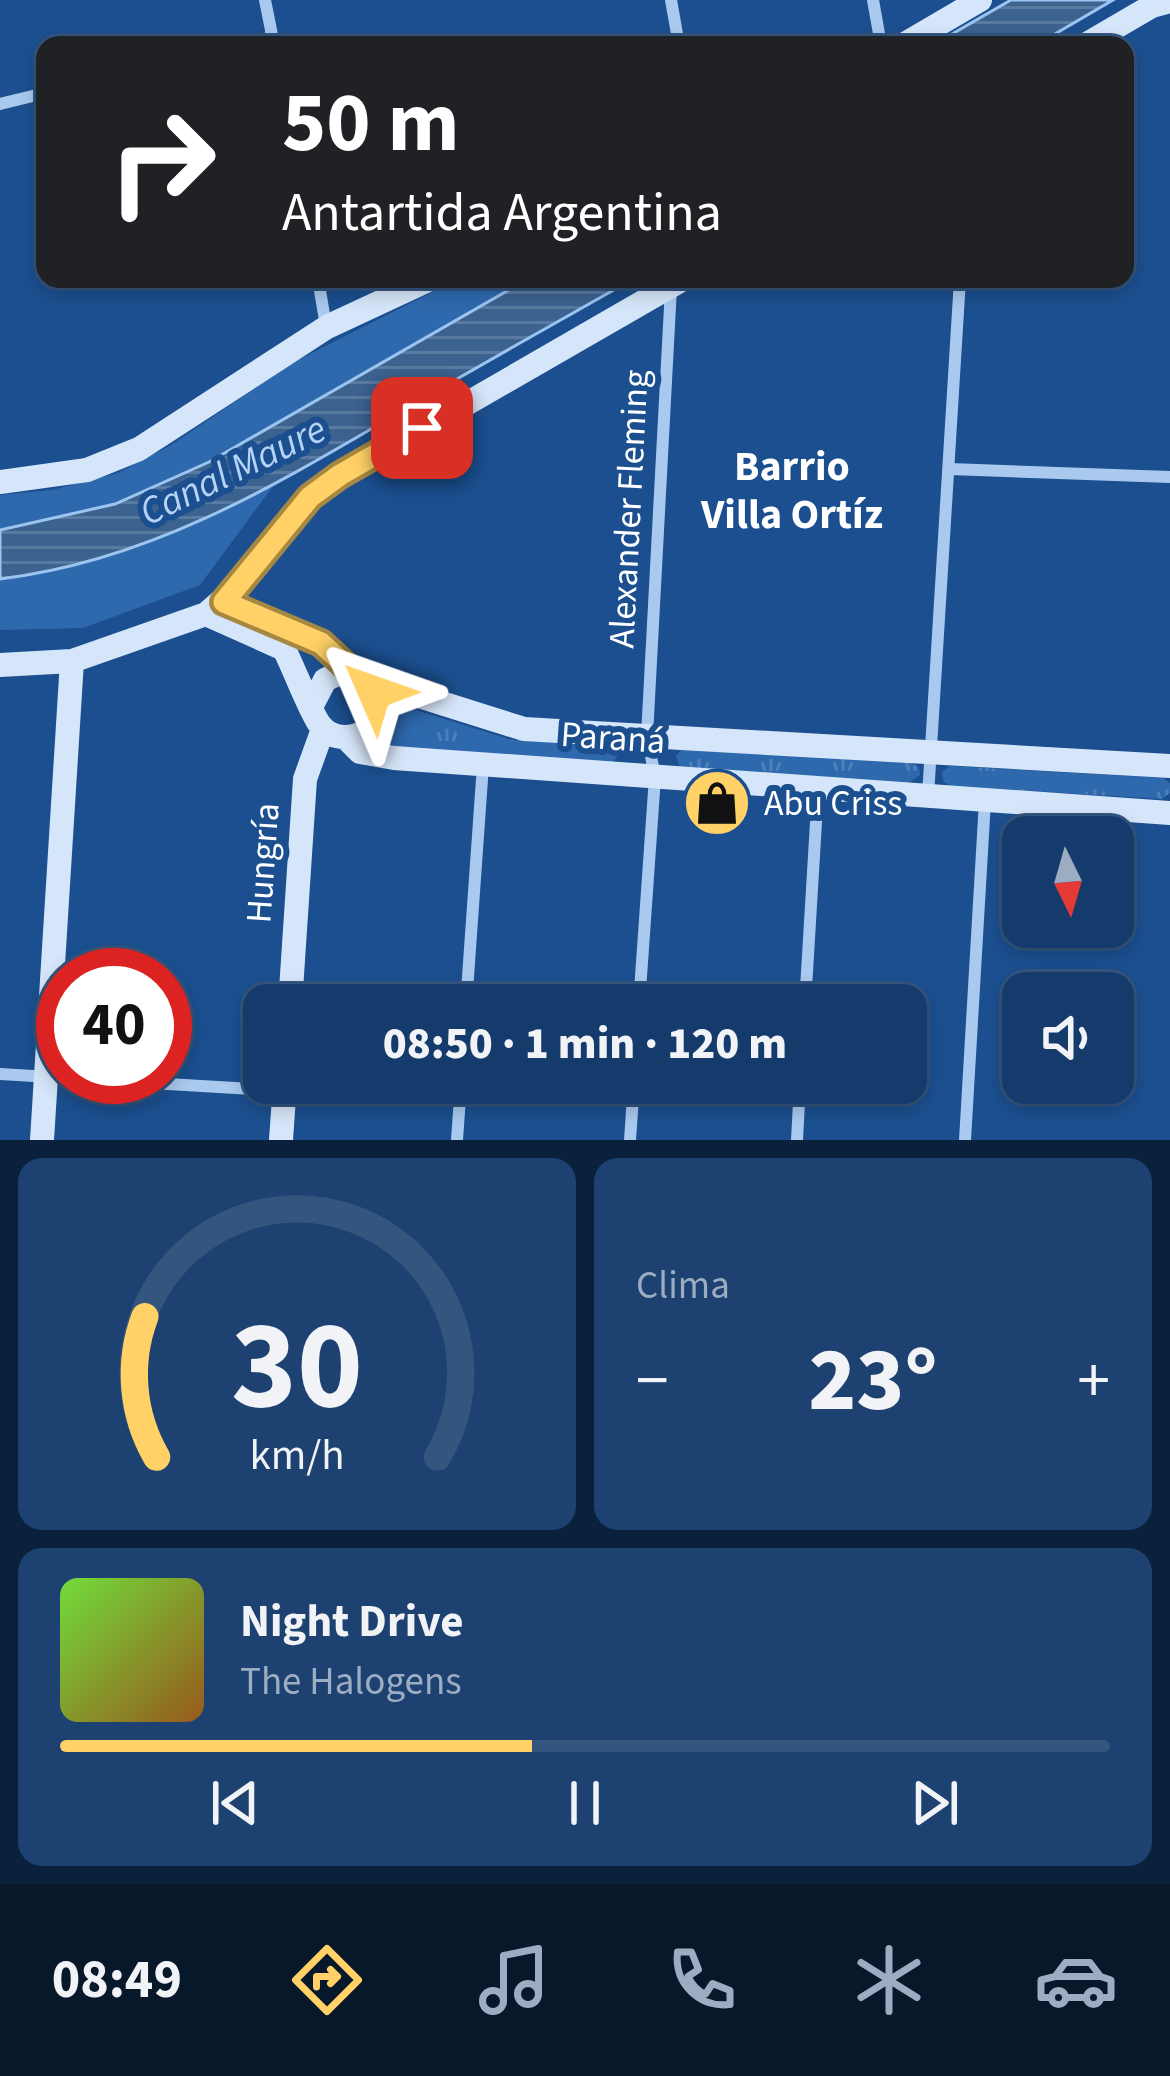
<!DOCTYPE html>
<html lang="es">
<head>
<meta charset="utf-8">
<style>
  body { margin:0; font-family:"Source Sans 3",sans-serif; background:#1d4271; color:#f1f3f6; height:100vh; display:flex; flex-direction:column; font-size:45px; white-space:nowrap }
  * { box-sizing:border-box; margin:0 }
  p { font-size:39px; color:#9dadc1 }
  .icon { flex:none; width:66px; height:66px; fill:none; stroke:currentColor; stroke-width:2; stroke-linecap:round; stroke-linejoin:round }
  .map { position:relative; height:1140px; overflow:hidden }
  .panel { display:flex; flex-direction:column; gap:18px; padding:18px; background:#0b203b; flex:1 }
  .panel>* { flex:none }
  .guide { position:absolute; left:36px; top:36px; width:1098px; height:252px; border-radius:24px; box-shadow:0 6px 18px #0003,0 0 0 3px #33557e; background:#202124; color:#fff; overflow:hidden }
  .needle { width:78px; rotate:175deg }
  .fabs { position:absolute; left:1002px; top:816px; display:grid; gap:24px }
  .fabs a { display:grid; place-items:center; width:132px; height:132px; border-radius:24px; background:#143b6b; box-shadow:0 6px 18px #0003,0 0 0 3px #33557e; font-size:60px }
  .speed { position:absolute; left:36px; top:948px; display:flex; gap:24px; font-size:60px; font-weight:700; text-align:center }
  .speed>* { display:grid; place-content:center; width:156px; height:156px; border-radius:50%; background:#143b6b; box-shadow:0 6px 18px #0003,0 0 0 3px #33557e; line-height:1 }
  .speed .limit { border:18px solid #d22; background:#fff; color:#111 }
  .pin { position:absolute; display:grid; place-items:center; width:102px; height:102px; color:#fff; margin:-51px; border-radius:24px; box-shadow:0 6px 18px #0006 }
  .me { position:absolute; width:132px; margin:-66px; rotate:313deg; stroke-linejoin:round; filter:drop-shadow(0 0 9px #0008) }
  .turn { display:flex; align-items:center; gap:42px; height:252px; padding:0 48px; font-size:54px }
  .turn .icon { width:156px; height:156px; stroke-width:2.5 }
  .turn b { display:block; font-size:84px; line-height:102px }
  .big { font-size:90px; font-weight:800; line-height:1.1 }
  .panel .widget { flex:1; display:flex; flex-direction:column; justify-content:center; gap:18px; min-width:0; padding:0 42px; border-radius:24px; background:#1d4271 }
  .panel .dial { align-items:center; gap:0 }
  .dial svg { height:312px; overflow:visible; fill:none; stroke:#33557e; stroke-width:7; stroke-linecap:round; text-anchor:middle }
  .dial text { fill:#f1f3f6; stroke:none }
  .song { display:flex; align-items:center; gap:36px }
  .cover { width:144px; height:144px; border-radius:18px; background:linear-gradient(135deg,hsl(100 70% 55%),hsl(30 70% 35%)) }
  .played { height:12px; border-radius:6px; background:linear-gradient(90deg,#ffd166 45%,#33557e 45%) }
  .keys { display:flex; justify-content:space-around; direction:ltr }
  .heat { display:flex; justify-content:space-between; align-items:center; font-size:66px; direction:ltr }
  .panel .tiles { flex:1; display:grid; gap:18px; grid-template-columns:1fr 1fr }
  .widget:last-child { grid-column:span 2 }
  .trip { position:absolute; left:243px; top:984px; width:684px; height:120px; border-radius:24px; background:#143b6b; box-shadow:0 6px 18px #0003,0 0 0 3px #33557e; font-weight:800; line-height:120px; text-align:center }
  .tabs { display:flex; height:192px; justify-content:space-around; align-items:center; background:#08182b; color:#9dadc1 }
  .tabs .icon { width:84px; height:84px }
  .tabs .current { color:#ffd166 }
  .tabs b { font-size:54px; color:#f1f3f6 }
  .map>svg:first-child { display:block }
  .grass { fill:url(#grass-tufts) }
  .park { fill:#2e69ad }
  .water { fill:url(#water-rules); stroke:#9cc4f0; stroke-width:3 }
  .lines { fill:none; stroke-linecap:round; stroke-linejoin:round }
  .street { stroke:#a9c9ee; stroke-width:12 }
  .secondary { stroke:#d6e6fa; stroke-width:24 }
  .route-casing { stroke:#a68842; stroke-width:30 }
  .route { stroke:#ffd166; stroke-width:21 }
  .labels { text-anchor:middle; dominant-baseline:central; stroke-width:12; stroke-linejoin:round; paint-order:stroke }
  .street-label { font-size:36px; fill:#fff; stroke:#1b4f8f }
  .poi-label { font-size:36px; fill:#fff; stroke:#1b4f8f; text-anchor:start }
  .water-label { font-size:39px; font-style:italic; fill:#b5d3f5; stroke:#1b4f8f }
  .quarter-label { font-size:42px; font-weight:bold; fill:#fff; stroke:#1b4f8f }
</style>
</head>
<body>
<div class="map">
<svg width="1170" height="1140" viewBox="0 0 1170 1140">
  <defs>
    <pattern id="grass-tufts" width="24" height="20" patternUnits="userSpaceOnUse" patternTransform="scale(3)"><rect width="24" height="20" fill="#2e69ad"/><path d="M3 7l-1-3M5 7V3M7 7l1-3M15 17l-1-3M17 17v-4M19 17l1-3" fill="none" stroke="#4d80b9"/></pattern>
    <pattern id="water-rules" width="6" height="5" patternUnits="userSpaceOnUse" patternTransform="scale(3)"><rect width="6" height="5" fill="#3c6290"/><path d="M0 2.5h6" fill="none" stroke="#597aa1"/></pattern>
  </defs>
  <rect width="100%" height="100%" fill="#1b4f8f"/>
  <path class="grass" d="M390,702L512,740L612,746L618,756L611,763L368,745L384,728Z
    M682,749L911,763L919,767L920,775L909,783L680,767L676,756Z
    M950,766L1163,778L1170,783V793L1162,799L950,786L943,781L942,772Z"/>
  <path class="park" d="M458,279H528L209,462L115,504L0,530V495L52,490L118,473L171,445L294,362Z
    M274,485L200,585L83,628L0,630V579C100,567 185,530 274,485Z"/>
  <path class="water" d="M1011,0H1113L1036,45H933Z
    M528,279H633C556,323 478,366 402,411C274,486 150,561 0,579V530L115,504L209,462Z"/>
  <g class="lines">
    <path class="street" d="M265,0L274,45
      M671,0L679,45
      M873,0L881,45
      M241,45L272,37
      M0,104L45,93
      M318,279L326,326
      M950,469L1170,477
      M928,796L960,279
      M466,1005L483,765
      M639,1005L655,777L647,736L671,288
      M805,1005L818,789
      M0,1074L284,1091
      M457,1140L461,1083
      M630,1140L634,1083
      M797,1140L800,1083
      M965,1140L985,801"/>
    <path class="secondary" d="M903,45L980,0
      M1085,45L1152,6L1170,1
      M0,482L87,470L139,449L327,327L430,279
      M224,602L321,643L353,674
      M206,614L284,649C293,666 311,714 320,725C326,733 335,737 345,737C396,737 380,649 325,680L312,705
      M0,665L72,661L206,614L243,582L301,507L324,486L683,279
      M362,678L524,729L1170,766
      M345,737L360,752L394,758L1170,813
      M290,1005L305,779L323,729
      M42,1140L72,661
      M281,1140L285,1083"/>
  </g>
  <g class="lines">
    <defs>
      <path id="route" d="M374,692L321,643L224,602L310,497L340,475L422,428"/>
    </defs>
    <use href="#route" class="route-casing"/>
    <use href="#route" class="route"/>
  </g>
  <defs>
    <symbol id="shop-disc" viewBox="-11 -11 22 22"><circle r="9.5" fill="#ffd166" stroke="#1b4f8f"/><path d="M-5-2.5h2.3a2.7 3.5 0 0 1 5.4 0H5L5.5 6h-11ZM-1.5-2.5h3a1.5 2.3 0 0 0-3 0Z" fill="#111"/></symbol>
  </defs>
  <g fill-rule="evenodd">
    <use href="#shop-disc" x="679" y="765" width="76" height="76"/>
  </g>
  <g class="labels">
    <g class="street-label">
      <text transform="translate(629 509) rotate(-87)">Alexander Fleming</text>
      <text transform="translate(613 738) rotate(4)">Paraná</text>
      <text transform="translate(263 863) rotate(-86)">Hungría</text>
    </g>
    <g class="poi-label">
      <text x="764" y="803">Abu Criss</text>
    </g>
    <g class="water-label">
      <text transform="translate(233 471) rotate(-26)">Canal Maure</text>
    </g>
    <g class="quarter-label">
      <text x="792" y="467">Barrio<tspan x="792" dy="48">Villa Ortíz</tspan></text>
    </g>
  </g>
</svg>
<div class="fabs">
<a><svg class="needle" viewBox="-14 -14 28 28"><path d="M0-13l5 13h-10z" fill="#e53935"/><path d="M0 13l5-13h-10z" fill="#9dadc1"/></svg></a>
<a><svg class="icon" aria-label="sound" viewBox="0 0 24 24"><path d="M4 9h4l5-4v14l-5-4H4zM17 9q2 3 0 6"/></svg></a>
</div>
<div class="speed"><div class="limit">40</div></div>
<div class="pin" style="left:422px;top:428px;background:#d93025"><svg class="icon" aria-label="arrive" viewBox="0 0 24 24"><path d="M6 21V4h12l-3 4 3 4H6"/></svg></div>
<svg class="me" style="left:374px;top:692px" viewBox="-20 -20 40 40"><path d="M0-17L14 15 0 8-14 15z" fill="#ffd166" stroke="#fff" stroke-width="4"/></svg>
<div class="trip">08:50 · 1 min · 120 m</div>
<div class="guide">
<div class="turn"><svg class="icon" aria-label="right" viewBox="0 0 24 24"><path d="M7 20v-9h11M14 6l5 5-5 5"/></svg><div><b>50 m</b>Antartida Argentina</div></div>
</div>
</div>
<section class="panel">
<div class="tiles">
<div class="widget dial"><svg viewBox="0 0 100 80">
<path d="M14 69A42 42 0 1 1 86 69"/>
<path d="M14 69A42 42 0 0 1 11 33" stroke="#ffd166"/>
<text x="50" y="56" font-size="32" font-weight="700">30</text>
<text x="50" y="72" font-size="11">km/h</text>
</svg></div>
<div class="widget"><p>Clima</p>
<div class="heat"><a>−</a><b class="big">23°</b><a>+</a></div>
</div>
<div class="widget">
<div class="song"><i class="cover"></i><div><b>Night Drive</b><p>The Halogens</p></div></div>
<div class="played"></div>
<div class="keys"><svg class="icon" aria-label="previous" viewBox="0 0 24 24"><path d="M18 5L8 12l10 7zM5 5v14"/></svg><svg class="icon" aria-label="pause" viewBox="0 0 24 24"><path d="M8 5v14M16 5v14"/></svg><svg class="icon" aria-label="next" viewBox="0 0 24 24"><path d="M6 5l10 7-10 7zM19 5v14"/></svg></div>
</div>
</div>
</section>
<nav class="tabs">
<b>08:49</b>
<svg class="icon current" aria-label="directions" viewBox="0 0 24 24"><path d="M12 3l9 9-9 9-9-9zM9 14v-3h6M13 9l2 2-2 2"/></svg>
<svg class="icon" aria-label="music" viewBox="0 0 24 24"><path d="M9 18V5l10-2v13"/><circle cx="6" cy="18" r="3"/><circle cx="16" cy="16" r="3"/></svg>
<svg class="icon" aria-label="phone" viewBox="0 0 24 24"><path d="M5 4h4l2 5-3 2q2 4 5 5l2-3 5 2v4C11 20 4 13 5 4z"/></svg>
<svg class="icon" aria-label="climate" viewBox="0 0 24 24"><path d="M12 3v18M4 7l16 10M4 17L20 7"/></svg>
<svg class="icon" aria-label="car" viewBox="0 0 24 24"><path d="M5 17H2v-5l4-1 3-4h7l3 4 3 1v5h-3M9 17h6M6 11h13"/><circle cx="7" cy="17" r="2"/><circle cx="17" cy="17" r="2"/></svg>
</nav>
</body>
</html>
